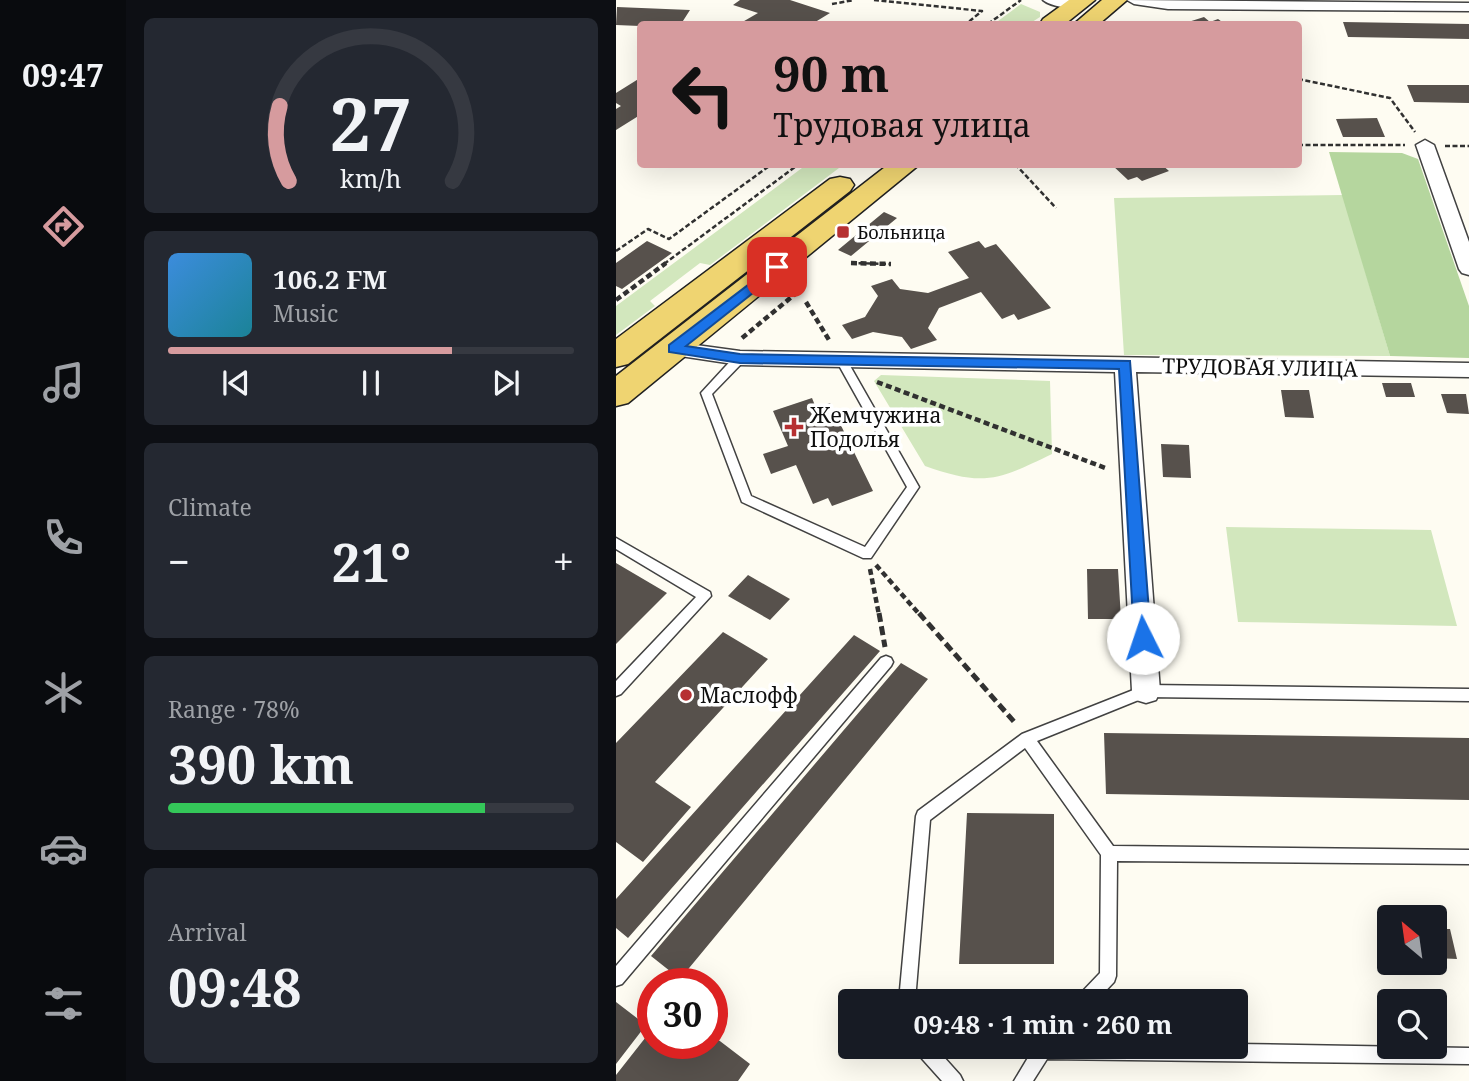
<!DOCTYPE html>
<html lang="en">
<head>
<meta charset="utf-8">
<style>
  body { margin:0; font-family:"Noto Serif",serif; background:#242831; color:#f1f3f6; height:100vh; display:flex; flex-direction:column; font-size:26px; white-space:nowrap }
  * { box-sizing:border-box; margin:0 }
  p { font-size:23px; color:#9ea1a6 }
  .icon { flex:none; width:38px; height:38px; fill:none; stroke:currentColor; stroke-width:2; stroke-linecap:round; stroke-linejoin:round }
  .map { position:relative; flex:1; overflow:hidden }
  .details { display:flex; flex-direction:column; gap:18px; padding:18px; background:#0d0f14; width:490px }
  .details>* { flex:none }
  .hud { position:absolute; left:21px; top:21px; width:665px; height:147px; border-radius:7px; box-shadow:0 7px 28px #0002; background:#d69b9e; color:#111; overflow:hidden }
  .needle { width:46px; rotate:331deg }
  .fabs { position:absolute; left:761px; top:905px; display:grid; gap:14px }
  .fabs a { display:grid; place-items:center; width:70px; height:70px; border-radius:7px; background:#171b24; box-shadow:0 7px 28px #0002; font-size:35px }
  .speed { position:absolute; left:21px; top:968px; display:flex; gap:14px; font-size:35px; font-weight:700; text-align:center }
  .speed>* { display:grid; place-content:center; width:91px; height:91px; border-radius:50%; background:#171b24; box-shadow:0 7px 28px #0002; line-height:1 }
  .speed .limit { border:10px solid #d22; background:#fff; color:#111 }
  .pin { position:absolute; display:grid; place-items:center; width:60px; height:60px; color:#fff; margin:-30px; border-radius:14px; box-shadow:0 4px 10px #0006 }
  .me { position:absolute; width:77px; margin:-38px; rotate:356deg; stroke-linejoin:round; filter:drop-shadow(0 0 5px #0008) }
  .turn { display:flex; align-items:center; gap:24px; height:147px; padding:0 21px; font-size:32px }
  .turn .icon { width:91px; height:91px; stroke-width:2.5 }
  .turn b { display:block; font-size:49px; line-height:60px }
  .big { font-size:52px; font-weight:700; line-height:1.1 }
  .details .tile { flex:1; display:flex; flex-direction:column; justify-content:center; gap:10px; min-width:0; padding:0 24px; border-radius:10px; background:#242831 }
  .details .dial { align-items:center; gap:0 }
  .dial svg { height:182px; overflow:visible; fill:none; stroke:#363941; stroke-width:7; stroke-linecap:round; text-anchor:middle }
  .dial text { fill:#f1f3f6; stroke:none }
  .song { display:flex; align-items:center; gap:21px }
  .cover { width:84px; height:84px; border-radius:10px; background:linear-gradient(135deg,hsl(210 70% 55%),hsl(190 70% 35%)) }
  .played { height:7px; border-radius:4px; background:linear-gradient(90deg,#d69b9e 70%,#363941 70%) }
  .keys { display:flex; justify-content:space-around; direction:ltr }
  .heat { display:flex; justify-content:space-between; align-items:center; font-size:38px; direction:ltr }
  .charge { height:10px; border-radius:5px; background:linear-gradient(90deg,#34c759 78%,#363941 0) }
  .trip { position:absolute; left:222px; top:989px; width:410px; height:70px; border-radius:7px; background:#171b24; box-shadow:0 7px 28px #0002; font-weight:700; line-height:70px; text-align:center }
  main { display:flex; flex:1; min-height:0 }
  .tab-bar { display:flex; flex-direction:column; width:126px; justify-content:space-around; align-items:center; background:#090b0e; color:#9ea1a6 }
  .tab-bar .icon { width:49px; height:49px }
  .tab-bar .on { color:#d69b9e }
  .tab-bar b { font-size:32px; color:#f1f3f6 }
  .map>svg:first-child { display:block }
  .green { fill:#d2e7bd }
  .forest { fill:#b5d69e }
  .building { fill:#57514c }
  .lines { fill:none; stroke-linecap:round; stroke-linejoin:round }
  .service-casing { stroke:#424242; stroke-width:3 }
  .minor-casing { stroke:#424242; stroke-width:3 }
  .primary-casing { stroke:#202020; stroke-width:3 }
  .path-far2 { stroke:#313131; stroke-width:2.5; stroke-dasharray:5 2.5; stroke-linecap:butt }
  .path-far1 { stroke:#313131; stroke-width:4.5; stroke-dasharray:6 3.5; stroke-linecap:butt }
  .path { stroke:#313131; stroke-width:5; stroke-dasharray:9 4.5; stroke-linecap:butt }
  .service { fill:#fff; fill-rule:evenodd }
  .minor { fill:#fff; fill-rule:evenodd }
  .primary { fill:#efd471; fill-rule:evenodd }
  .route { fill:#1a73e8; stroke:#114b97; stroke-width:2 }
  .poi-dot { fill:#b63032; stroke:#fff; stroke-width:2.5 }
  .labels { text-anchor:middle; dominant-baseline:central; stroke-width:7; stroke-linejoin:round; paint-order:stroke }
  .far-poi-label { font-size:18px; fill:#0f0f0f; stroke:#fff; text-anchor:start }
  .street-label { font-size:21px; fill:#0f0f0f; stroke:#fff }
  .poi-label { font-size:21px; fill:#0f0f0f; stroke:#fff; text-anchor:start }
</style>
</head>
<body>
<main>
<nav class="tab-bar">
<b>09:47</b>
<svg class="icon on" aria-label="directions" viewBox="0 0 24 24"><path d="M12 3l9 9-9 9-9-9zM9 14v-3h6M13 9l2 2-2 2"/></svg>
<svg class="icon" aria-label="music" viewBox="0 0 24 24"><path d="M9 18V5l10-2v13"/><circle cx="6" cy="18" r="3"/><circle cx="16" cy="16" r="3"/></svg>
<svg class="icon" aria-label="phone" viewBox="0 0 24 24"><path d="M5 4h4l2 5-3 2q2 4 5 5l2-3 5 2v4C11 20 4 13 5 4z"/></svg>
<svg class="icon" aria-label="climate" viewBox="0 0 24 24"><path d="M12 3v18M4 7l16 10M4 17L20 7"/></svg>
<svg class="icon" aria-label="car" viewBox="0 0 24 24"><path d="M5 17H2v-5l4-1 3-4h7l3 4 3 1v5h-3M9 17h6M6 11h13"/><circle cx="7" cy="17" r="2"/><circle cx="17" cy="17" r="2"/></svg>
<svg class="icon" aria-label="filters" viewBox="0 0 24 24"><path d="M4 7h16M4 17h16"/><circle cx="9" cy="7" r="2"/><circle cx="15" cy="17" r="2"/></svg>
</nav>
<section class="details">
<div class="tile dial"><svg viewBox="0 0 100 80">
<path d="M14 69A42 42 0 1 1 86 69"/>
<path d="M14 69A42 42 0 0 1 10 36" stroke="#d69b9e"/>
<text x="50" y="56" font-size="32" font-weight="700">27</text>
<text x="50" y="72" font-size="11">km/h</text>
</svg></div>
<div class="tile">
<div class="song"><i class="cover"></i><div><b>106.2 FM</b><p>Music</p></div></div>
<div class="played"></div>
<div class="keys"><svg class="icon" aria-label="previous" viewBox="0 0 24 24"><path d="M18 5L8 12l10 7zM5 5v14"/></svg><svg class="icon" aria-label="pause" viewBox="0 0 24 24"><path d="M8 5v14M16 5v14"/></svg><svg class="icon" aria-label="next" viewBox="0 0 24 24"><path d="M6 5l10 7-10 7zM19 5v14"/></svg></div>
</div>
<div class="tile"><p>Climate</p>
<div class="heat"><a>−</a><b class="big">21°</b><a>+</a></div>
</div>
<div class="tile"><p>Range · 78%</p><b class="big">390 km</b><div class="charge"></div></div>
<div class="tile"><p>Arrival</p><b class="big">09:48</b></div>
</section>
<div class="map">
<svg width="853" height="1081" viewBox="0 0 853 1081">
  <rect width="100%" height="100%" fill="#fefcf2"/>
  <path class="green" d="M405,4L424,12V17L413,24H378Z
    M190,165H227L94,265L84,263L34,301L39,306L0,335V306Z
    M727,195L774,356L508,355L498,198Z
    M265,375L434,381L436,454C382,480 368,487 309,466L258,381Z
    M610,527L815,530L841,626L622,622Z"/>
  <path class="forest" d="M713,152L786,153L802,159L853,306V358L774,356Z"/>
  <path class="building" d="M124,0H174L214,13L196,24H123L142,13L117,5Z
    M1,7L74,10L65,24L24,26L0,25Z
    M588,17L594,22L602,19L609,24H566Z
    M727,22L853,24V39L732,37Z
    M24,78V115L0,130V109L5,106L0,103V93Z
    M791,85H853V103L798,102Z
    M761,118L769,137H727L720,119Z
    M495,164H545L553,171L526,181L521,177L512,180Z
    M268,212L281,218L235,256L222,250Z
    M31,241L56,253L6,289L0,286V263Z
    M363,241L369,248L380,244L435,308L402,320L398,314L386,319L365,292L323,308L312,328L321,340L295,349L286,337L257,332L236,339L226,325L249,317L262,296L255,286L276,279L284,289L312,293L353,278L332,252Z
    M766,383H795L799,397H770Z
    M665,390H693L698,418L669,417Z
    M825,394H850L853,414L831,413Z
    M196,398L200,408L214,403L257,491L216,506L212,498L197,504L180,465L155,474L147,454L172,446L157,411Z
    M545,444L573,445L575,478L547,477Z
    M0,563L51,593L0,644Z
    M471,569H502L505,619H472Z
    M132,575L174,599L154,620L112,596Z
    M107,632L152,659L39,782L75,807L27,862L0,842V743Z
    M238,635L264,651L12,938L0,928V899Z
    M285,663L312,679L64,979L35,956Z
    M488,733L853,738V800L490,794Z
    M351,813L438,814V964H343Z
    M819,929H834L841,959L819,958Z
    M0,1002L30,1025L0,1064Z
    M37,1028V1043H96V1035L134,1064L122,1081H0V1075Z"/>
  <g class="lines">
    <defs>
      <path id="service" d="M124,354L129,358L128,361L96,394L135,496L249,547L291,487L220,360L221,357H229L303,487L255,558H247L126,502L85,393L120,355Z
        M0,538L94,592L95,596L5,694L0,696V681L80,597L0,549Z
        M270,656L275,658L277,662L275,666L6,984L0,986V966L265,658Z
        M530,685L853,689V701L530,697L421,741L497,846L853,850V864L501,861L500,976L498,982L480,1001H461L463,995L484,973L485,855L409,748L314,820L299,1001H283L300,816L302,811L406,734Z
        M620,1044L853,1048V1064L431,1059L417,1081H398L419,1046H620Z
        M298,1046H318L344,1075L347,1081H326L300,1052Z"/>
      <path id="minor" d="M427,0H465L470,4C462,11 435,7 427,0Z
        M511,0L853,3V11L552,9L518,4Z
        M809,140L818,145L853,242V275L846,273L843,269L800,145Z
        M58,342L124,351L853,363V377L520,372L544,691L540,700L530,703L520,700L516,691L499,372L124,365L51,354L48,349L51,344Z"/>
      <path id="primary" d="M453,0H479L449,24H424L427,19Z
        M486,0H511L483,24H458Z
        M273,164H304L12,403L0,406V376Z
        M224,177L234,179L238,185L234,191L12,364L0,367V339L214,179Z"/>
    </defs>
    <use href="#service" class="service-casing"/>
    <use href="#minor" class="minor-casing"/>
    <use href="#primary" class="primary-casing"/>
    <path class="path-far2" d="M258,0L366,11L350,24
      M216,4L238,0
      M372,24L405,0
      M682,79L774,98L799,132
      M682,145H789
      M829,146H853
      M399,164L440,208
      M0,251L32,229L53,239L156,164
      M235,263L275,264
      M48,264L183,164"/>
    <path class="path-far1" d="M235,263L275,264
      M0,300L50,263
      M190,302L213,340
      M126,338L184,290
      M261,382L492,469
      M260,565L304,615
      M254,569L263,615"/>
    <path class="path" d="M263,613L269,647
      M303,613L400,724"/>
    <use href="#service" class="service"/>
    <use href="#minor" class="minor"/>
    <use href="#primary" class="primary"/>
  </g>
  <path class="route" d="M161,263L168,267L166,270L70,346L124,354L514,361L535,638L533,643L527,645L521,643L518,638L503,369L124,363L53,352V345Z"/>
  <g class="poi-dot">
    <rect x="220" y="225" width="14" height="14" rx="3.5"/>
    <path d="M174.5 416.5h7v7h7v7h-7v7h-7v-7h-7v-7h7z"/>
    <circle cx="70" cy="695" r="7"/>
  </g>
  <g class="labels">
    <g class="far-poi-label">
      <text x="241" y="232">Больница</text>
    </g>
    <g class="street-label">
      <text transform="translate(644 367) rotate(1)">ТРУДОВАЯ УЛИЦА</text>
    </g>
    <g class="poi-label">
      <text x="194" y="415">Жемчужина<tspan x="194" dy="24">Подолья</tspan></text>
      <text x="84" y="695">Маслофф</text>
    </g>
  </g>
</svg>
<div class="fabs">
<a><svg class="needle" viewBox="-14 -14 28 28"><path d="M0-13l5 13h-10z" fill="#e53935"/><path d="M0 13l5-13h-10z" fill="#9ea1a6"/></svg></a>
<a><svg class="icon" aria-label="search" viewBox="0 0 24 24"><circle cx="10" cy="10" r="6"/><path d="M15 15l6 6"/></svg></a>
</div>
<div class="speed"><div class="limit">30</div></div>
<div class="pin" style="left:161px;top:267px;background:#d93025"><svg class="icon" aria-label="arrive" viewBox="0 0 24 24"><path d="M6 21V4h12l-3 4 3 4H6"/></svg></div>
<svg class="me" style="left:527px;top:638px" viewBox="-20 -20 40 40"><circle r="19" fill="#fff"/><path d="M0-13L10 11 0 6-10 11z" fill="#1a73e8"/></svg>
<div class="trip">09:48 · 1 min · 260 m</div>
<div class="hud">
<div class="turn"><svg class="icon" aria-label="left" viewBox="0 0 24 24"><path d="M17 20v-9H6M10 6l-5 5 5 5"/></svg><div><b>90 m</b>Трудовая улица</div></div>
</div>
</div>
</main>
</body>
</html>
